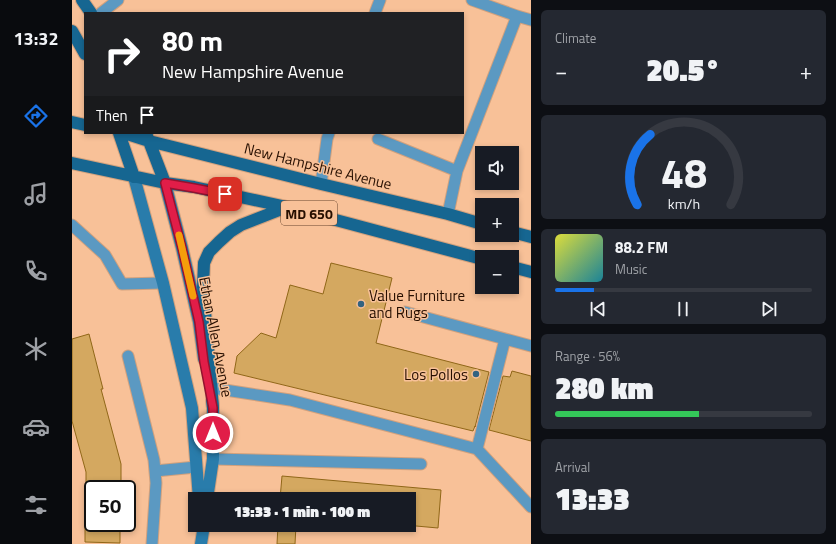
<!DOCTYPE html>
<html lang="en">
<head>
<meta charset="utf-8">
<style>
  body { margin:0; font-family:"Titillium Web",sans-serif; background:#242831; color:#f1f3f6; height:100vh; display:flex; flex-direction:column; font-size:15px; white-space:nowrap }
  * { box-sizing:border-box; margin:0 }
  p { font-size:13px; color:#9ea1a6 }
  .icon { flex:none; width:22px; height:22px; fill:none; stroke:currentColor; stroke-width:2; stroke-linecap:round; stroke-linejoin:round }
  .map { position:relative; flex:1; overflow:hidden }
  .drawer { display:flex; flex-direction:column; gap:10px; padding:10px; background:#0d0f14; width:305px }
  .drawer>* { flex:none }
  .banner { position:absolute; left:12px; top:12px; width:380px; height:122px; border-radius:0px; box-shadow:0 2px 6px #0003; background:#202124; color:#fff; overflow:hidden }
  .tools { position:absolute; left:403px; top:146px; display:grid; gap:8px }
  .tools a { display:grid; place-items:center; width:44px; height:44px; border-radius:0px; background:#171b24; box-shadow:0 2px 6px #0003; font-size:20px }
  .speed { position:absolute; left:12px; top:480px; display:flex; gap:8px; font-size:20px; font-weight:700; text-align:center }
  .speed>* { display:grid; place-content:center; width:52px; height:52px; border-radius:50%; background:#171b24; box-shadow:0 2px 6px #0003; line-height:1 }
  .speed .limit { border:2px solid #111; border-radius:6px; background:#fff; color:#111 }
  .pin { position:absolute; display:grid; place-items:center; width:34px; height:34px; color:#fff; margin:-17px; border-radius:8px; box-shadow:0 2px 6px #0006 }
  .me { position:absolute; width:44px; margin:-22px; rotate:0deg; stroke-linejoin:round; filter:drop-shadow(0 0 3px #0008) }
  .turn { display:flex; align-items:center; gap:14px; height:84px; padding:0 12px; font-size:18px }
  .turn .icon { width:52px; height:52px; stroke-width:2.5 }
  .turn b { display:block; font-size:28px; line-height:34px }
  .then { display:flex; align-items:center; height:38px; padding:0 12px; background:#0003; gap:8px; font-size:15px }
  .big { font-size:30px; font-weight:800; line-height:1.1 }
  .drawer .card { flex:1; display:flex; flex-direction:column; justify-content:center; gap:6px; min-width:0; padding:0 14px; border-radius:6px; background:#242831 }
  .drawer .dial { align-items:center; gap:0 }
  .dial svg { height:104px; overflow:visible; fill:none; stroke:#363941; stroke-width:7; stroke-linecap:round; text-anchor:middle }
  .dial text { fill:#f1f3f6; stroke:none }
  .song { display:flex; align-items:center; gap:12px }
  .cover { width:48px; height:48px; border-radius:6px; background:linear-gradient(135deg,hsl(60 70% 55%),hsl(190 70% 35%)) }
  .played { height:4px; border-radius:2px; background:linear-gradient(90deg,#1a73e8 15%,#363941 15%) }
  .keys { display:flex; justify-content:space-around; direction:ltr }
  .heat { display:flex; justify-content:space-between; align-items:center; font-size:22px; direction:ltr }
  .charge { height:6px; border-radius:3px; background:linear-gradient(90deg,#34c759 56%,#363941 0) }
  .trip { position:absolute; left:116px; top:492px; width:228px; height:40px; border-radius:0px; background:#171b24; box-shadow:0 2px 6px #0003; font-weight:800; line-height:40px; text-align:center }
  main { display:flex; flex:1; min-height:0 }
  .tabs { display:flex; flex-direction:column; width:72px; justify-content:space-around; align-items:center; background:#090b0e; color:#9ea1a6 }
  .tabs .icon { width:28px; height:28px }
  .tabs .current { color:#1a73e8 }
  .tabs b { font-size:18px; color:#f1f3f6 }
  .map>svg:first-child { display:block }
  .building { fill:#d4a860; stroke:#906718 }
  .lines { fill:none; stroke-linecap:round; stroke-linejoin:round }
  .lane-casing { stroke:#d2a17d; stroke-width:13 }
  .secondary-casing { stroke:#d2a17d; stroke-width:14 }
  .primary-casing { stroke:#d2a17d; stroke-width:14 }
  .lane { stroke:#5b99c2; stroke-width:11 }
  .secondary { stroke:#297cab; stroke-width:12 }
  .primary { stroke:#166691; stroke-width:12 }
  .route-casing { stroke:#92132f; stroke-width:10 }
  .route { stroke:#e11d48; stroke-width:7 }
  .slow { stroke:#f59e0b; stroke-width:7 }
  .poi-dot { fill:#326381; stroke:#f8c198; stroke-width:1.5 }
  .labels { text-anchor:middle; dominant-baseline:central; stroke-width:3; stroke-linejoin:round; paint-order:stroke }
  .shield { fill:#f8c198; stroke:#66442e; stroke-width:1 }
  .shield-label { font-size:14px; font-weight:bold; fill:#270f00 }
  .street-label { font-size:15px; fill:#270f00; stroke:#f8c198 }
  .poi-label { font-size:15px; fill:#270f00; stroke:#f8c198; text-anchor:start }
</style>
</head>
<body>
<main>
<nav class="tabs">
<b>13:32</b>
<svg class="icon current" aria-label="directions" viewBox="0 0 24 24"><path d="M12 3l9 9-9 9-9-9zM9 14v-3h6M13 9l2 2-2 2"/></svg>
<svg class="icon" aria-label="music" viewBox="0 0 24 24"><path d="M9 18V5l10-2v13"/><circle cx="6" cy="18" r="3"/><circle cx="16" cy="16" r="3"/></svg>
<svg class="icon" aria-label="phone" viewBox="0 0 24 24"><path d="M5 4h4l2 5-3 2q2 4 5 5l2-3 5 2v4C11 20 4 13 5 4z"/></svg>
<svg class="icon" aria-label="climate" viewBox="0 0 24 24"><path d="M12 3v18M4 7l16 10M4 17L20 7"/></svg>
<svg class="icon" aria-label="car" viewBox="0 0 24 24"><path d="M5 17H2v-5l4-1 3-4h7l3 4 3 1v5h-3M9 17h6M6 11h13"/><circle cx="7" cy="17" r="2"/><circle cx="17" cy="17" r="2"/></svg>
<svg class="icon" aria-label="filters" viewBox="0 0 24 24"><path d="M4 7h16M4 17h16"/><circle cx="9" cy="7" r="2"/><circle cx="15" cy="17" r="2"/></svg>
</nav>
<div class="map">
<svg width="459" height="544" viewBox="0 0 459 544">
  <rect width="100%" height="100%" fill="#f8c198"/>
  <path class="building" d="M259,263L320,278L304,343L417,372L403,427V426L401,431L162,373L165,356L189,333L204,338L218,285L251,294Z
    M17,334L31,389H29L49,464V489H14V472L0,421V339Z
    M440,371L459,376V441L417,430L431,376L438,377Z
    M210,476L369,490L366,528L333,525H337V499H208Z
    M13,523H48V543L13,542Z
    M206,525H224L223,544H205Z"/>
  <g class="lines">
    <defs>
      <path id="lane" d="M400,0L445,16L459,20
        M29,13L46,0
        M303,13L308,0
        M306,139L385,171
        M249,184L255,139L257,133
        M376,214L385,171L445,16
        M0,225L33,255L50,284L91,283
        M333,312L459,346
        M433,339L405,449L459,507
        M56,356L82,460L84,483L80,544
        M140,388L218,400L405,449
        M141,459L349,464
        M83,471L124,467"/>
      <path id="secondary" d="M62,177L91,283L120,408L127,499
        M93,183L110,248L127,322L132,359
        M135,499L141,459V408L140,399
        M129,544L132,525"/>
      <path id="primary" d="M10,0L19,13
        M0,31L13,54
        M0,122L13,125
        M47,133L62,177
        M52,133L77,141L249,184L376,214L410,224
        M75,136L93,183
        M0,163L93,183L122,187L215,207L410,259
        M440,232L459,237
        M440,267L459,272
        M141,408L131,287L132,263L137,252L147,242L158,232L169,225L215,207"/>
    </defs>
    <use href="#lane" class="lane-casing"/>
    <use href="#secondary" class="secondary-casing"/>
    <use href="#primary" class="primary-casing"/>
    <use href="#lane" class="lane"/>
    <use href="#secondary" class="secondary"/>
    <use href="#primary" class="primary"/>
  </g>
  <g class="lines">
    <defs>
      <path id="route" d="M141,433V408L132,362L127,322L110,248L93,183L122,188L153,194"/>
    </defs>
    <use href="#route" class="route-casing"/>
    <use href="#route" class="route"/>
    <path class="slow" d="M107,235L121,296"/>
  </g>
  <g class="poi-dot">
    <circle cx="289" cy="304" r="4"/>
    <circle cx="404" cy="374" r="4"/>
  </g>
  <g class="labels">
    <rect class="shield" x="209" y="201" width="56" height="24" rx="3"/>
    <g class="shield-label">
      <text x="237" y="213">MD 650</text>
    </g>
    <g class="street-label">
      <text transform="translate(246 166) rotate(14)">New Hampshire Avenue</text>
      <text transform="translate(144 337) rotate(79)">Ethan Allen Avenue</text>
    </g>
    <g class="poi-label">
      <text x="297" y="295">Value Furniture<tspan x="297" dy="17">and Rugs</tspan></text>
      <text x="396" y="374" text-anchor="end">Los Pollos</text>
    </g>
  </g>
</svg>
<div class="tools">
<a><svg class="icon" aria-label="sound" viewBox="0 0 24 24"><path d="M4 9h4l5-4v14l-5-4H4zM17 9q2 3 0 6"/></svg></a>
<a>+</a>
<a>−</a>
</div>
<div class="speed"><div class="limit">50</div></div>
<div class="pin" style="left:153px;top:194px;background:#d93025"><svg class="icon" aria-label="arrive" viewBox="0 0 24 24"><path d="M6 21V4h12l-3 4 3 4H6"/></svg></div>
<svg class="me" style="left:141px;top:433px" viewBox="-20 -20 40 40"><circle r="17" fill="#e11d48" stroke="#fff" stroke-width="3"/><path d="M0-11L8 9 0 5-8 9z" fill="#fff"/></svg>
<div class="trip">13:33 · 1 min · 100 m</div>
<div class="banner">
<div class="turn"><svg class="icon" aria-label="right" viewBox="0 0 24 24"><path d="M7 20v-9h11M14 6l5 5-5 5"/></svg><div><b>80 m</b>New Hampshire Avenue</div></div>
<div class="then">Then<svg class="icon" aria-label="arrive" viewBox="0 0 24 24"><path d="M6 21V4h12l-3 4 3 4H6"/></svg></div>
</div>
</div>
<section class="drawer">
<div class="card"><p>Climate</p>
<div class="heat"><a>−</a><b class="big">20.5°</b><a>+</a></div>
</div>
<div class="card dial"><svg viewBox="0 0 100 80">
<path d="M14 69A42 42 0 1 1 86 69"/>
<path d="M14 69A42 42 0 0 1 24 15" stroke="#1a73e8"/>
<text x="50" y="56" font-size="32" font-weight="700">48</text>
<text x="50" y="72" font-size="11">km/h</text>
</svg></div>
<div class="card">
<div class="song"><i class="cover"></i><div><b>88.2 FM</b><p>Music</p></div></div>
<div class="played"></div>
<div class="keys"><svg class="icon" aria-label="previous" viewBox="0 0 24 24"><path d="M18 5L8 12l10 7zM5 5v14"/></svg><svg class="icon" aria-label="pause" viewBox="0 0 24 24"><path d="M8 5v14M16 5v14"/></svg><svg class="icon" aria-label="next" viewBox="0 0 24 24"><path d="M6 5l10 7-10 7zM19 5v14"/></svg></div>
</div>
<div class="card"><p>Range · 56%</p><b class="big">280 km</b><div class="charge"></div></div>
<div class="card"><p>Arrival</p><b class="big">13:33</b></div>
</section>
</main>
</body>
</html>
